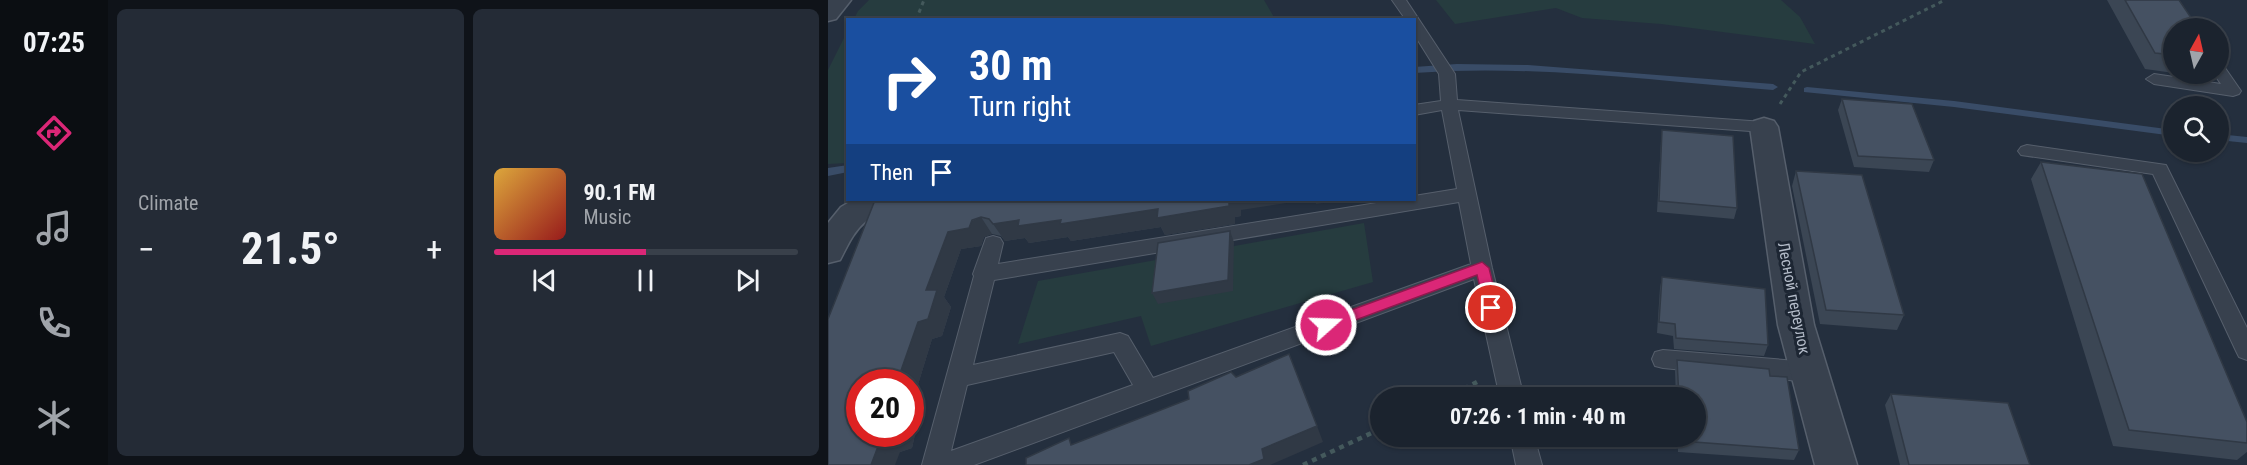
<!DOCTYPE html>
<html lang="en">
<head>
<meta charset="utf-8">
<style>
  body { margin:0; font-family:"Roboto Condensed",sans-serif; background:#242b36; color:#f1f3f6; height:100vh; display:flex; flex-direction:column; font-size:22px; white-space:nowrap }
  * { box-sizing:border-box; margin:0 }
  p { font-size:20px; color:#a0a4aa }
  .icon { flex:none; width:33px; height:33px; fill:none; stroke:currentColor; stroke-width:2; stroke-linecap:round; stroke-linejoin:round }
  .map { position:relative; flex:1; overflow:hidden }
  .drawer { display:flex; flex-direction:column; gap:9px; padding:9px; background:#0f1319; width:720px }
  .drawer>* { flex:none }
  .hud { position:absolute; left:18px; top:18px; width:570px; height:183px; border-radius:0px; box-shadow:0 2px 4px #0004,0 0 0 2px #39404a; background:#1a4fa0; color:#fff; overflow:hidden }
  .needle { width:39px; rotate:8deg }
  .controls { position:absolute; left:1335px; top:18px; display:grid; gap:12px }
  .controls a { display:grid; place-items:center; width:66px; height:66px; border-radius:50%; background:#1b232e; box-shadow:0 2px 4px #0004,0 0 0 2px #39404a; font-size:30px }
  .speed { position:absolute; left:18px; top:369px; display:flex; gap:12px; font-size:30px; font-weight:700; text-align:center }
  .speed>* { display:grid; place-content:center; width:78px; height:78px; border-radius:50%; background:#1b232e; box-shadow:0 2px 4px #0004,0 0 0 2px #39404a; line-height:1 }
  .speed .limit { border:9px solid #d22; background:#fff; color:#111 }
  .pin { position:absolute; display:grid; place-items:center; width:51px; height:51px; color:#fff; margin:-26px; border:3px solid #fff; border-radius:50%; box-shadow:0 2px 6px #0007 }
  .me { position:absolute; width:66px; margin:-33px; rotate:70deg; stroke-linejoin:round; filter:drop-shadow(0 0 4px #0008) }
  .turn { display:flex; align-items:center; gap:21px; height:126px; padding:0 24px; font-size:27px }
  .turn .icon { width:78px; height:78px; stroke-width:2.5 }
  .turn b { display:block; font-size:42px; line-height:51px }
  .then { display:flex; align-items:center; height:57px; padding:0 24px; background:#0003; gap:12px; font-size:22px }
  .big { font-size:45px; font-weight:700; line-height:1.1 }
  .drawer .widget { flex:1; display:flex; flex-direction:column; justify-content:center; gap:9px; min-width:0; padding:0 21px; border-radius:9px; background:#242b36 }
  .song { display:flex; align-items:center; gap:18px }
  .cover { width:72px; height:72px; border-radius:9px; background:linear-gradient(135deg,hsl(40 70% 55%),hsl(0 70% 35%)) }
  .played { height:6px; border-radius:3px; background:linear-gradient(90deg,#db2777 50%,#39404a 50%) }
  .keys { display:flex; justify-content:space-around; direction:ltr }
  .heat { display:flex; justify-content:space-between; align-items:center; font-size:33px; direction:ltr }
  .drawer .tiles { flex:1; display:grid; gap:9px; grid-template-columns:repeat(2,1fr) }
  .trip { position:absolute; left:542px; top:387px; width:336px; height:60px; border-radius:30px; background:#1b232e; box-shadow:0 2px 4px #0004,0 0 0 2px #39404a; font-weight:700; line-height:60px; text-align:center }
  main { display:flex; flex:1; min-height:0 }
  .menu { display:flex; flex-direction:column; width:108px; justify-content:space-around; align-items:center; background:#0b0e12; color:#a0a4aa }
  .menu .icon { width:42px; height:42px }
  .menu .current { color:#db2777 }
  .menu b { font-size:27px; color:#f1f3f6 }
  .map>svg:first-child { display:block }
  .green { fill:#263c3f }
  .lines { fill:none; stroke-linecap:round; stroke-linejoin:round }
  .stream { fill:#394c67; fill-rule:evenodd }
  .lane-casing { stroke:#565f6c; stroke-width:2 }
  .street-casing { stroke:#565f6c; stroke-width:3 }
  .path-far1 { stroke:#44595c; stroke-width:3; stroke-dasharray:4 4; stroke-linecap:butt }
  .path { stroke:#44595c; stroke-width:4.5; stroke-dasharray:5 5; stroke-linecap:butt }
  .lane { fill:#38414e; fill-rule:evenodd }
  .street { fill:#38414e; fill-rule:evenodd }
  .wall { fill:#3b4654 }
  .shaded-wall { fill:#303945 }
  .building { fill:#455162; stroke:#303945; stroke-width:1.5 }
  .route { fill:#db2777; stroke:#8e194d; stroke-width:1.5 }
  .labels { text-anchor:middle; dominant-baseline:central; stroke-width:6; stroke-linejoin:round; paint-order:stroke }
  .street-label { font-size:16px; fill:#b4bcc9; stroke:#1d2633 }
</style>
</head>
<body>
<main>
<nav class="menu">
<b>07:25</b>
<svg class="icon current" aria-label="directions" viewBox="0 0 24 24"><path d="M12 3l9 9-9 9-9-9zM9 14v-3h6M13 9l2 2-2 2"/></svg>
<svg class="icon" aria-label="music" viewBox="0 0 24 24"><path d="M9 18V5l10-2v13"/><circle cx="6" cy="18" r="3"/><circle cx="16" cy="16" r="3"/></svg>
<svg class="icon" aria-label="phone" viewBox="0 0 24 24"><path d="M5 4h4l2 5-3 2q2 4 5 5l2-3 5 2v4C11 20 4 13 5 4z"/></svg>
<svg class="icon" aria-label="climate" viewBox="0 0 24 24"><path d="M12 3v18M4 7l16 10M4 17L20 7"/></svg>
</nav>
<section class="drawer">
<div class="tiles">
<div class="widget"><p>Climate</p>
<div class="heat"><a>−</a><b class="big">21.5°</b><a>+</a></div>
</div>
<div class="widget">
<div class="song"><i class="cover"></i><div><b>90.1 FM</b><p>Music</p></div></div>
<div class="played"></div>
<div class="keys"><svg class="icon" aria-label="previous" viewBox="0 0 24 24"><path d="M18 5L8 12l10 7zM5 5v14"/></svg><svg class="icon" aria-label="pause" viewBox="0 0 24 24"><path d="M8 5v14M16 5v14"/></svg><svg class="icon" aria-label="next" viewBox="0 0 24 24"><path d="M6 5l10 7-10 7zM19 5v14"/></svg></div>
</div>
</div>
</section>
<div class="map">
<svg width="1419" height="465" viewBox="0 0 1419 465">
  <rect width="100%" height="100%" fill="#242f3e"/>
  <path class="green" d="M41,0H436L447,19H26L30,11Z
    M608,0H953L972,17L987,44L833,24L754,18L728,8L627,24Z
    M19,32V163L0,164V70Z
    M536,223L545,282L323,346L313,316L190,344L210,281Z"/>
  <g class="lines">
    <path class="stream" d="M629,64L700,65L945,84L950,87L945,90C826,81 706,64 586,73V67Z
      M979,87L1126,101L1346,130V136L1126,107L976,92V88Z
      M1390,134L1419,137V143L1390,140Z
      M20,165V172L0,176V168Z"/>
    <defs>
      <path id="lane" d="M564,0H578L627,74L629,100L936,122L942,123L944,127L942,131L936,132L630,110L664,268L696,398H672L646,279L146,465H94L146,276L145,274L158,238L165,236L172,238L175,243L170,264L567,200H586V196L629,189L614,110L586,115V105L613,101L611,74L586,34V20H578ZM631,202L643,264L325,378L300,336L292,333L145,365L166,280ZM286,352L305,385L123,451L139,385Z
        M1390,63L1395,65L1413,91L1411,94L1405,96L1326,84L1318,79L1326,74L1393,84L1386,74H1390Z
        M1199,145L1338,165L1419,328V360L1411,357L1408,351L1325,174L1193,155L1190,151L1193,147Z
        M835,350L981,362L989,365L992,372L989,379L981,382L835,368L827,366L824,359L827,352Z
        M682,436H706L714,465H688Z"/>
      <path id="street" d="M0,0H23L8,19L0,21Z
        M936,118L946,121L950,127L986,325L1029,465H987L950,325L922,127L926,121Z
        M25,200H62L64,202C57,213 46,214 37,222C25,232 19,247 12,260L0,263V223L13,207Z"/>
    </defs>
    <use href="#lane" class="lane-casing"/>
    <use href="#street" class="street-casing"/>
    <path class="path-far1" d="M88,20L96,0
      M952,104L973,72L1117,0"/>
    <path class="path" d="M618,398L649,382
      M475,465L552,429"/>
    <use href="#lane" class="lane"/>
    <use href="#street" class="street"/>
  </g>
  <path class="wall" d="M1279,0H1351L1346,28V73L1317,69Z
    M1349,74H1383L1380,78Z
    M1014,99L1106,160L1101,172L1026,167L1010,110Z
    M834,130L909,208L906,219L829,212L833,141Z
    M1213,162L1419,422V452L1409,460L1285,446L1203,179Z
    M968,171L1076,315L1069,330L992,324L964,186Z
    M47,200L413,210V216L407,217V224L337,235L333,227L243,241L240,237L201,243L197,238L177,241L173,236L164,234L156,237L153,246L133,249L116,297L123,307L114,336L104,339L84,404L92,412L84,448L72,452Z
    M834,277L940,345L936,356L846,349L845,336L829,333L832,288Z
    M849,360L942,376L971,450L966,460L850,452V436H867V398H848L847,371Z
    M1063,394L1202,465H1072L1057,405Z"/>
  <path class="shaded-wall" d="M404,200H478L413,210V216L407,217V224L337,235L333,227L243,241L240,237L201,243L197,238L177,241L165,224L191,220H233Z
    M487,200H517L488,204Z
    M153,217L164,234L156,237L153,246L133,249L116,297L123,307L114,336L104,339L84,404L92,412L84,448L72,452L67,465H43L54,436L63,434H82V382H69L98,290L120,232Z
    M402,231L406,242L405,291L330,304L324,293Z
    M489,426L495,442L442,465H421L434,449Z"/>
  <path class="building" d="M1297,0H1351L1370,28H1346V55L1327,53Z
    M1014,99L1084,104L1106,160L1030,156Z
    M834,130L905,136L909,208L831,201Z
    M1213,162L1314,174L1419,422V443L1301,430Z
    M968,171L1034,175L1076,315L998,310Z
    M47,200H404H401V206L329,218L330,209L232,224L233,220L190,226L191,220L165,224L161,219L153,217L144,220L141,228L120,232L98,290H109L100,319L90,322L69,382H32V434H63L54,436L43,465H0V319Z
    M402,231L400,280L324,293L330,243Z
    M834,277L937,289L940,345L848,338L847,324L831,322Z
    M461,354L489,426L434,449L436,459L421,465H198V458L241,438L243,445L361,399L360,391L403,372L408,377Z
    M849,360L941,369L942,376L959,377L971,450L853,441V436H867V398H851Z
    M1063,394L1180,403L1202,465H1081Z"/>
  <path class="route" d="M654,262L661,268L671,308L669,312H658L649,275L498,331L493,329L490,325L493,321Z"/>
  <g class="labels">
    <g class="street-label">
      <text transform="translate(966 298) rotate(79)">Лесной переулок</text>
    </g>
  </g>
</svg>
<div class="controls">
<a><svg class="needle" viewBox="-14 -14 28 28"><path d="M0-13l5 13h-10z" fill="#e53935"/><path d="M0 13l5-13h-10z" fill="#a0a4aa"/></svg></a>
<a><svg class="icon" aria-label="search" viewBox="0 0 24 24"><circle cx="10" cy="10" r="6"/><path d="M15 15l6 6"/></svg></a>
</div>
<div class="speed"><div class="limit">20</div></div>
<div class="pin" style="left:663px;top:308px;background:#d93025"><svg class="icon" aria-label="arrive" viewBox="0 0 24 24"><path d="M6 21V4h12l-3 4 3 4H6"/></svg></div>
<svg class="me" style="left:498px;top:325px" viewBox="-20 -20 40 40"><circle r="17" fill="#db2777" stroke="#fff" stroke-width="3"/><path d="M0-11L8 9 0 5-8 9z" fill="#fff"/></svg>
<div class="trip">07:26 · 1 min · 40 m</div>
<div class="hud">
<div class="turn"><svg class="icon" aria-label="right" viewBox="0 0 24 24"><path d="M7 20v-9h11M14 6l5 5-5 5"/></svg><div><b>30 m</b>Turn right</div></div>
<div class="then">Then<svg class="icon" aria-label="arrive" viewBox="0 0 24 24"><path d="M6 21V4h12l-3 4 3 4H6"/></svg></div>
</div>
</div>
</main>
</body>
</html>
